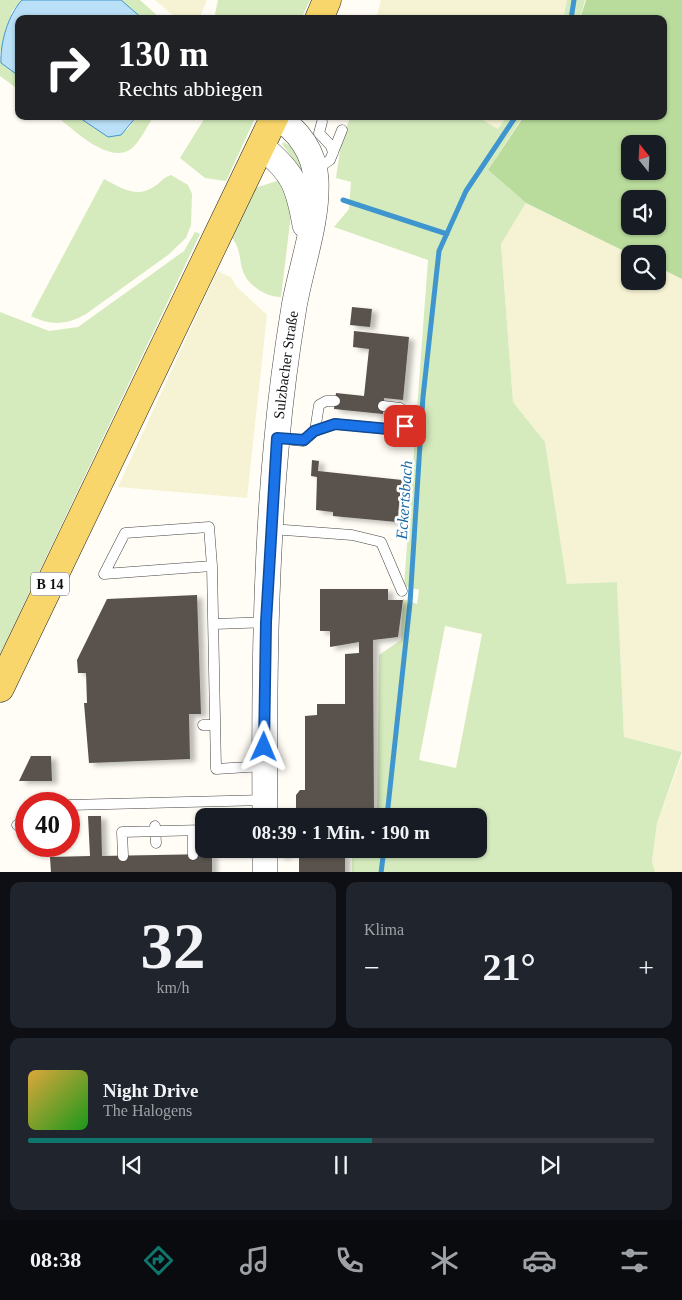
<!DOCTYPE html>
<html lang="de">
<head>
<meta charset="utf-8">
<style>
  body { margin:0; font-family:Georgia,serif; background:#20242c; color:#f1f3f6; height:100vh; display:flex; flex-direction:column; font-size:19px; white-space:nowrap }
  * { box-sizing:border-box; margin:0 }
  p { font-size:16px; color:#9ea1a6 }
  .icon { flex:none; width:28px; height:28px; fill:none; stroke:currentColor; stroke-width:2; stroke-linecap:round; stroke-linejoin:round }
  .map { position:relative; height:872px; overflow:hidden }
  .side { display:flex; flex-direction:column; gap:10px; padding:10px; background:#0d0f14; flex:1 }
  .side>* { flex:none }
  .hud { position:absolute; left:15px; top:15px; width:652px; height:105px; border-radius:10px; box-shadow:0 1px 4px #0004; background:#202124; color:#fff; overflow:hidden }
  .needle { width:32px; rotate:342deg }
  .controls { position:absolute; left:621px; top:135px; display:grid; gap:10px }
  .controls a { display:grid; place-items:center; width:45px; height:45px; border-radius:10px; background:#171b24; box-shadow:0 1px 4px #0004; font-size:25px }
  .speed { position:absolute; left:15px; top:792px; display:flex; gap:10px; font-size:25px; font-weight:700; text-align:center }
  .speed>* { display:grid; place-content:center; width:65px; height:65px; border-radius:50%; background:#171b24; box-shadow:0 1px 4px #0004; line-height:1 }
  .speed .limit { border:8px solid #d22; background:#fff; color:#111 }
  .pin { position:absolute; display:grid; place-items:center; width:42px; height:42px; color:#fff; margin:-21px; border-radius:10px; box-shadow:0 2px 8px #0006 }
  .me { position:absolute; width:55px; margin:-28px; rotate:1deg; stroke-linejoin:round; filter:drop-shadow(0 0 4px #0008) }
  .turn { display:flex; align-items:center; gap:18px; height:105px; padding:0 20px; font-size:22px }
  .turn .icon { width:65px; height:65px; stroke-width:2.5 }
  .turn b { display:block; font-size:35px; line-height:42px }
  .big { font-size:38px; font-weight:700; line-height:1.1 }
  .side .tile { flex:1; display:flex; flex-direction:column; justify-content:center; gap:8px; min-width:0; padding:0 18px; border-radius:10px; background:#20242c }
  .side .dial { align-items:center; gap:0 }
  .dial b { font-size:65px; line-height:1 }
  .song { display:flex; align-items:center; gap:15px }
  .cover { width:60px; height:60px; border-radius:8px; background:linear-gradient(135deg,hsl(40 70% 55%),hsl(120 70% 35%)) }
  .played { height:5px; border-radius:2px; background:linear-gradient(90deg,#0f766e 55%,#363941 55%) }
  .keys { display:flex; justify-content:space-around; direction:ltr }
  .heat { display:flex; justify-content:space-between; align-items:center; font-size:28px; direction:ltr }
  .side .tiles { flex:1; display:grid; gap:10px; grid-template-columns:1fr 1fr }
  .tile:last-child { grid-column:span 2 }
  .trip { position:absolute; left:195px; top:808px; width:292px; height:50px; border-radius:10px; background:#171b24; box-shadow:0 1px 4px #0004; font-weight:700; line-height:50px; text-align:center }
  .dock { display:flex; height:80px; justify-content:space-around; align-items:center; background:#090b0e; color:#9ea1a6 }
  .dock .icon { width:35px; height:35px }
  .dock .active { color:#0f766e }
  .dock b { font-size:22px; color:#f1f3f6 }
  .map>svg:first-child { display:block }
  .farmland { fill:#f6f3d4 }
  .green { fill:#d5ebbd; fill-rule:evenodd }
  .forest { fill:#b9dc9c; fill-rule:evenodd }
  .water { fill:#b9e0f7; stroke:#3f96cf }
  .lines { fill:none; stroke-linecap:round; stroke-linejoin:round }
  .stream { stroke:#3f96cf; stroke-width:5 }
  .building { fill:#5a524d; filter:url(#shadow) }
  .service-casing { stroke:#444; stroke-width:11 }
  .tertiary-casing { stroke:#444; stroke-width:26 }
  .primary-casing { stroke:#222; stroke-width:29 }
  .service { stroke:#fff; stroke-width:10 }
  .tertiary { stroke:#fff; stroke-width:25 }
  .primary { stroke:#f9d66b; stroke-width:28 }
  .route-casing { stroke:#114b97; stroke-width:12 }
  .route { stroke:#1a73e8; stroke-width:9 }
  .labels { text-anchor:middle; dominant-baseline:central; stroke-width:5; stroke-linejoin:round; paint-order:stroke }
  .shield { fill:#fff; stroke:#585858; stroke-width:1 }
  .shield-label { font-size:14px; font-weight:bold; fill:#111 }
  .street-label { font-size:15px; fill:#111; stroke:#fff }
  .water-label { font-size:16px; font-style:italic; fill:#1768a6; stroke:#fff }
</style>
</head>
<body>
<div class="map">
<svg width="682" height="873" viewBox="0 0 682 873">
  <defs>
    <filter id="shadow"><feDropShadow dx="5.5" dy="3" stdDeviation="2.5" flood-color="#0004"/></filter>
  </defs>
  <rect width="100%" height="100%" fill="#fffdf5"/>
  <path class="farmland" d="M155,0H207L199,19H193L176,18Z
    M381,0H567L563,19H376Z
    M476,116H507L498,129Z
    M526,203L630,254V281H658V267L682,279V752L624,737L617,582L567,585L545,442L513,402L501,244Z
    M217,271L231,277L236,286L267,315L247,498L118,487Z
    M682,755V872H655L652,862L657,823Z"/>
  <path class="green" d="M0,0H22L12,11L0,53Z
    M121,0H140L161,19H143Z
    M218,0H310L301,19H214Z
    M567,0H585L580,19H563Z
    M0,55L1,63L19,76V90L0,76Z
    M56,116H77L108,137L128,129L137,116H154C147,126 140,142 131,149C109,165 73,129 56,116Z
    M206,116H256L226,181L205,178L180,158Z
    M350,116H476L498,129L507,116H523L488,170L526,203L501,244L513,402L545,442L567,584L617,582L624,737L682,752L657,823L652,862L655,872H352V849H479V816H377L379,655L401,640L403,599L417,604L419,590L404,586L428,260L334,227L349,209L351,182L336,178L340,151ZM445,626L482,634L456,768L419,760Z
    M284,142L295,150L306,177L282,144Z
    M171,175L188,185L192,194L191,225L186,238L168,255L86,314C66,325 52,326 31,316L104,179C121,188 137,199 155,186C161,182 164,177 171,175Z
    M277,181L283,183L292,206L281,297C272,297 266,294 259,290C232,272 247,254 231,237L255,188Z
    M195,232L200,234L0,654V312L49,331L78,327L184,251Z"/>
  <path class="forest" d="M586,0H682V279L658,267V254H630L526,203L488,170L524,116H664V19H580ZM630,144H658V171H630ZM630,199H658V226H630Z"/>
  <path class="water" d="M22,0H121L143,19H19V76L1,63C0,43 8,15 22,0Z
    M77,116H137L121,135L108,137Z"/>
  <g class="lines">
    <path class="stream" d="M571,19L574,0
      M343,200L447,234
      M387,816L410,603L423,397L439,251L466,191L516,116
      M381,873L384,849"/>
  </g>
  <path class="building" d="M352,307L372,309L370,327L350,325Z
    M354,331L409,337L403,400L384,398L383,414L334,409L336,393L364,396L369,349L353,347Z
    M312,460L319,461L318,471L402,480L397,522L333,516V512L316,510L317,477L311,476Z
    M320,589H388V600H403L398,637L373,640L374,816L314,815L306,811H298L296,808V795L300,790H305V716L317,715V704H345V654L359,653V642L330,647V631H320Z
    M197,595L201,714H189L190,759L89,763L84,703H87L86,673H78L77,660L107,599Z
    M31,756H51L52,781H19Z
    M88,816H101L102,856L212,854V873H51L50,857L90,856Z
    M280,849H285V856H280Z
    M299,853L345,855V873H299Z"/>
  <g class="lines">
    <defs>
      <path id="service" d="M322,122L319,133L331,146L333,153
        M315,170L330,160L342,130
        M315,431L319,405L326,401H335
        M277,438L303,441L315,431L335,424L399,430L405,426L406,412L400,408L383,406
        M271,529L352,535L381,542L402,591
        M104,574L212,566L216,769L264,766
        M104,574L125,533L209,527L212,566
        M215,624L266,622
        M203,725H215
        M69,805L265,800
        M17,825L26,819
        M155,826L156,843
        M193,831V855
        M123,856L122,832L204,830"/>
      <g id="tertiary">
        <path d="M261,146C293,172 298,185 305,225"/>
        <path id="s1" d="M265,816C264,690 265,564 277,438C281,394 287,350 294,307C301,266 318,222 316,180C315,154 298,128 275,117"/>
        <path d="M265,849V873"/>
      </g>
      <path id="primary" d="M319,19L327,0
        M0,688L275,116"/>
    </defs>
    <use href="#service" class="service-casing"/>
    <use href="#tertiary" class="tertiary-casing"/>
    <use href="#primary" class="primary-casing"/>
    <use href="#service" class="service"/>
    <use href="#tertiary" class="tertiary"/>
    <use href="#primary" class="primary"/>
  </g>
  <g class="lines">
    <defs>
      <path id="route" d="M264,747L266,622L277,438L304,440L314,431L335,424L399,430L405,426"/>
    </defs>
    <use href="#route" class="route-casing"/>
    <use href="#route" class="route"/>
  </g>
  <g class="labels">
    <rect class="shield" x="31" y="572.5" width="38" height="23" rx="4"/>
    <g class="shield-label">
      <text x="50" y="584">B 14</text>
    </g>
    <g class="street-label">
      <text stroke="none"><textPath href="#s1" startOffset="452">Sulzbacher Straße</textPath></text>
    </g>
    <g class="water-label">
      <text transform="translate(404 500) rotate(-86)">Eckertsbach</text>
    </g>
  </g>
</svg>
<div class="controls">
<a><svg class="needle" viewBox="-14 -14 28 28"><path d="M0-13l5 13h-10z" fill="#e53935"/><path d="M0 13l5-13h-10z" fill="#9ea1a6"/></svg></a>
<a><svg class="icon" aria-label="sound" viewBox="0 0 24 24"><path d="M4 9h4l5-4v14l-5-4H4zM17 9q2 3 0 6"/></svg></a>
<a><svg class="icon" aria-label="search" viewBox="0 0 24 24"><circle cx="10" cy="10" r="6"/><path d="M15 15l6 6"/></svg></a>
</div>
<div class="speed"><div class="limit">40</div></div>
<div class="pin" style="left:405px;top:426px;background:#d93025"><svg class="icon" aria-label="arrive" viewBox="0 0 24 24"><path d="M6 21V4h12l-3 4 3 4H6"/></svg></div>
<svg class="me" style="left:264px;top:747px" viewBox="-20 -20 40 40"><path d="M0-17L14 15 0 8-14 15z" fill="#1a73e8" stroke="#fff" stroke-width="4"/></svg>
<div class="trip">08:39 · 1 Min. · 190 m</div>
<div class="hud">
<div class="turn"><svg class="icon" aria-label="right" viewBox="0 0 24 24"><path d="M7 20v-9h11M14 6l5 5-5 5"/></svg><div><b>130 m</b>Rechts abbiegen</div></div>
</div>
</div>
<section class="side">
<div class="tiles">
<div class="tile dial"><b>32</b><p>km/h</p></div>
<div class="tile"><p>Klima</p>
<div class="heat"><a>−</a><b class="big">21°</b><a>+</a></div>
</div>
<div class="tile">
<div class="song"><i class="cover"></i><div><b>Night Drive</b><p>The Halogens</p></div></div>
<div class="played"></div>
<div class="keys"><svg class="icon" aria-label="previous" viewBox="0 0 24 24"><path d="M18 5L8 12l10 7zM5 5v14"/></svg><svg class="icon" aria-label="pause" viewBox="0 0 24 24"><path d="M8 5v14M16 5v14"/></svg><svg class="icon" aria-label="next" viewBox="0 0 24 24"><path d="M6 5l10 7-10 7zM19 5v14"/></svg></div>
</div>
</div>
</section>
<nav class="dock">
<b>08:38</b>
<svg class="icon active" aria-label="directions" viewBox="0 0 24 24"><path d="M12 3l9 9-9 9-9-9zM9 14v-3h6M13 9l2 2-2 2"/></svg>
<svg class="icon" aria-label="music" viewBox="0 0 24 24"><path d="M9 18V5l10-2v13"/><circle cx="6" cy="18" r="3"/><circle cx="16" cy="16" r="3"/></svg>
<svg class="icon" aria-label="phone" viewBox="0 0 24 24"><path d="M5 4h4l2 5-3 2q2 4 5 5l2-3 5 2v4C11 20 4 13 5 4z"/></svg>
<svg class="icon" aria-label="climate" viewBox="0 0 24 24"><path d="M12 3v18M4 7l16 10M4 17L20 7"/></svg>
<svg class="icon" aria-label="car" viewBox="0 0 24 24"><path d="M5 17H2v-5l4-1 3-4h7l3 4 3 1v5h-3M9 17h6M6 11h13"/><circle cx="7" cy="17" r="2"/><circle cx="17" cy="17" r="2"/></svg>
<svg class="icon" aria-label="filters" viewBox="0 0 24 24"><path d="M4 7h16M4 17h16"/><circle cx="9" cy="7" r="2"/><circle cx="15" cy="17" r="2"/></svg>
</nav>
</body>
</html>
